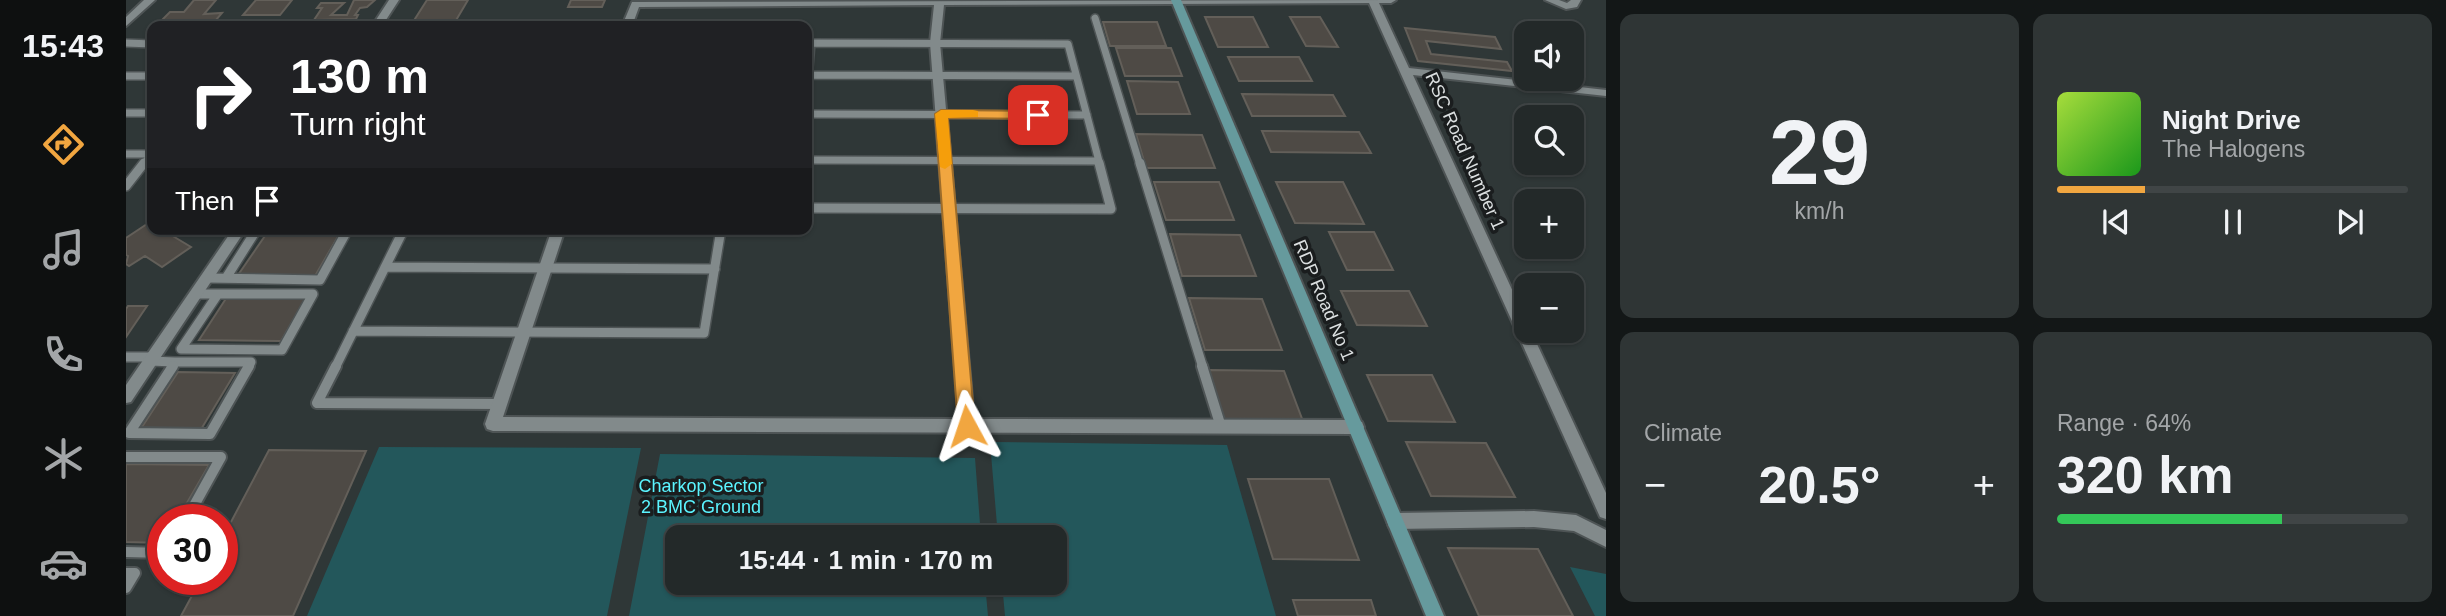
<!DOCTYPE html>
<html lang="en">
<head>
<meta charset="utf-8">
<style>
  body { margin:0; font-family:Arial,sans-serif; background:#2f3535; color:#f1f3f6; height:100vh; display:flex; flex-direction:column; font-size:26px; white-space:nowrap }
  * { box-sizing:border-box; margin:0 }
  p { font-size:23px; color:#a3a6a8 }
  .icon { flex:none; width:38px; height:38px; fill:none; stroke:currentColor; stroke-width:2; stroke-linecap:round; stroke-linejoin:round }
  .map { position:relative; flex:1; overflow:hidden }
  .sheet { display:flex; flex-direction:column; gap:14px; padding:14px; background:#131717; width:840px }
  .sheet>* { flex:none }
  .banner { position:absolute; left:21px; top:21px; width:665px; height:214px; border-radius:14px; box-shadow:0 2px 5px #0004,0 0 0 2px #404546; background:#202124; color:#fff; overflow:hidden }
  .controls { position:absolute; left:1388px; top:21px; display:grid; gap:14px }
  .controls a { display:grid; place-items:center; width:70px; height:70px; border-radius:14px; background:#232929; box-shadow:0 2px 5px #0004,0 0 0 2px #404546; font-size:35px }
  .speed { position:absolute; left:21px; top:504px; display:flex; gap:14px; font-size:35px; font-weight:700; text-align:center }
  .speed>* { display:grid; place-content:center; width:91px; height:91px; border-radius:50%; background:#232929; box-shadow:0 2px 5px #0004,0 0 0 2px #404546; line-height:1 }
  .speed .limit { border:10px solid #d22; background:#fff; color:#111 }
  .pin { position:absolute; display:grid; place-items:center; width:60px; height:60px; color:#fff; margin:-30px; border-radius:14px; box-shadow:0 4px 10px #0006 }
  .me { position:absolute; width:77px; margin:-38px; rotate:355deg; stroke-linejoin:round; filter:drop-shadow(0 0 5px #0008) }
  .turn { display:flex; align-items:center; gap:24px; height:147px; padding:0 28px; font-size:32px }
  .turn .icon { width:91px; height:91px; stroke-width:2.5 }
  .turn b { display:block; font-size:49px; line-height:60px }
  .then { display:flex; align-items:center; height:66px; padding:0 28px; background:#0003; gap:14px; font-size:26px }
  .big { font-size:52px; font-weight:800; line-height:1.1 }
  .sheet .card { flex:1; display:flex; flex-direction:column; justify-content:center; gap:10px; min-width:0; padding:0 24px; border-radius:14px; background:#2f3535 }
  .sheet .dial { align-items:center; gap:0 }
  .dial b { font-size:91px; line-height:1 }
  .song { display:flex; align-items:center; gap:21px }
  .cover { width:84px; height:84px; border-radius:10px; background:linear-gradient(135deg,hsl(80 70% 55%),hsl(120 70% 35%)) }
  .played { height:7px; border-radius:4px; background:linear-gradient(90deg,#f1a640 25%,#404546 25%) }
  .keys { display:flex; justify-content:space-around; direction:ltr }
  .heat { display:flex; justify-content:space-between; align-items:center; font-size:38px; direction:ltr }
  .charge { height:10px; border-radius:5px; background:linear-gradient(90deg,#34c759 64%,#404546 0) }
  .sheet .tiles { flex:1; display:grid; gap:14px; grid-template-columns:repeat(2,1fr) }
  .trip { position:absolute; left:539px; top:525px; width:402px; height:70px; border-radius:14px; background:#232929; box-shadow:0 2px 5px #0004,0 0 0 2px #404546; font-weight:800; line-height:70px; text-align:center }
  main { display:flex; flex:1; min-height:0 }
  .tab-bar { display:flex; flex-direction:column; width:126px; justify-content:space-around; align-items:center; background:#0e1010; color:#a3a6a8 }
  .tab-bar .icon { width:49px; height:49px }
  .tab-bar .active { color:#f1a640 }
  .tab-bar b { font-size:32px; color:#f1f3f6 }
  .map>svg:first-child { display:block }
  .green { fill:#23575b }
  .building { fill:#4e4a45; stroke:#635f59; stroke-width:2 }
  .lines { fill:none; stroke-linecap:round; stroke-linejoin:round }
  .lane-far2-casing { stroke:#4e5455; stroke-width:10 }
  .lane-far1-casing { stroke:#4e5455; stroke-width:12 }
  .lane-casing { stroke:#4e5455; stroke-width:14 }
  .street-casing { stroke:#4e5455; stroke-width:4 }
  .secondary-casing { stroke:#4e5455; stroke-width:4 }
  .lane-far2 { stroke:#828a8b; stroke-width:7 }
  .lane-far1 { stroke:#828a8b; stroke-width:9 }
  .lane { stroke:#828a8b; stroke-width:10 }
  .street { fill:#828a8b; fill-rule:evenodd }
  .secondary { fill:#669a9d; fill-rule:evenodd }
  .route { fill:#f1a640; stroke:#9d6c2a; stroke-width:2 }
  .slow { fill:#f59e0b }
  .labels { text-anchor:middle; dominant-baseline:central; stroke-width:7; stroke-linejoin:round; paint-order:stroke }
  .street-label { font-size:18px; fill:#dbdfe0; stroke:#1a1d1e }
  .park-label { font-size:18px; fill:#5bf4ff; stroke:#1a1d1e }
</style>
</head>
<body>
<main>
<nav class="tab-bar">
<b>15:43</b>
<svg class="icon active" aria-label="directions" viewBox="0 0 24 24"><path d="M12 3l9 9-9 9-9-9zM9 14v-3h6M13 9l2 2-2 2"/></svg>
<svg class="icon" aria-label="music" viewBox="0 0 24 24"><path d="M9 18V5l10-2v13"/><circle cx="6" cy="18" r="3"/><circle cx="16" cy="16" r="3"/></svg>
<svg class="icon" aria-label="phone" viewBox="0 0 24 24"><path d="M5 4h4l2 5-3 2q2 4 5 5l2-3 5 2v4C11 20 4 13 5 4z"/></svg>
<svg class="icon" aria-label="climate" viewBox="0 0 24 24"><path d="M12 3v18M4 7l16 10M4 17L20 7"/></svg>
<svg class="icon" aria-label="car" viewBox="0 0 24 24"><path d="M5 17H2v-5l4-1 3-4h7l3 4 3 1v5h-3M9 17h6M6 11h13"/><circle cx="7" cy="17" r="2"/><circle cx="17" cy="17" r="2"/></svg>
</nav>
<div class="map">
<svg width="1480" height="616" viewBox="0 0 1480 616">
  <rect width="100%" height="100%" fill="#2f3737"/>
  <path class="green" d="M864,442L1101,445L1150,616H879L876,583H929V537H872Z
    M253,447L515,448L481,616H181Z
    M534,454L849,458L855,537H551V583H859L862,616H503Z
    M1444,567L1480,574V616H1469Z"/>
  <path class="building" d="M68,0H90L78,14L96,13L90,20H36L44,12H58Z
    M130,0H166L154,15H117Z
    M228,0H249L241,7L234,8L229,15H232L230,19L188,20L196,8H191L195,3H218L205,15H221Z
    M301,0H342L329,22H287Z
    M445,0H479L476,7H442Z
    M1079,17H1127L1142,47H1092Z
    M1164,17H1194L1212,47L1180,46Z
    M977,22H1031L1040,46H984Z
    M1279,28L1369,37L1375,49L1300,41L1305,54L1381,62L1386,71L1292,61Z
    M990,48H1045L1056,76H999Z
    M1102,57H1173L1186,81H1113Z
    M1001,81L1052,82L1064,114H1011Z
    M1116,94L1207,95L1219,116H1126Z
    M1136,131L1233,132L1245,153L1145,152Z
    M1010,134L1076,135L1089,168H1020Z
    M1028,182H1093L1108,220H1040Z
    M1150,182H1217L1238,224L1169,223Z
    M24,222L26,229H35L65,247L36,267L19,256L3,266L0,264L2,256L0,255V238Z
    M1203,232H1248L1267,270H1221Z
    M141,233H214L189,276L112,275Z
    M1044,234L1114,235L1130,276H1056Z
    M1215,291H1283L1301,326L1231,325Z
    M101,297L180,298L155,341L73,340Z
    M1063,298L1136,299L1156,350H1079Z
    M2,306H21L0,337V309Z
    M1083,370L1158,371L1178,424L1099,423Z
    M52,372L109,373L74,431L14,430Z
    M1241,375H1306L1329,422L1262,421Z
    M1280,442L1360,443L1389,497L1305,496Z
    M143,450L240,451L167,616H55L75,579H96V539Z
    M0,464L83,465L51,520H37V543L0,542Z
    M1122,479H1203L1233,560L1147,559Z
    M1322,548L1412,549L1447,616H1353Z
    M1167,600H1245L1250,616H1172Z"/>
  <g class="lines">
    <defs>
      <path id="lane-far2" d="M969,18L1014,165
        M0,43L26,44
        M682,75L950,76
        M0,76H26
        M681,91L685,43L942,44L974,165
        M0,113H26
        M681,114L961,115
        M0,154H26
        M681,160L973,161
        M17,165L26,154"/>
      <path id="lane-far1" d="M1014,163L1077,368
        M0,186L18,163
        M681,208L985,209L973,163
        M259,267L589,269
        M81,278L194,280L222,229
        M100,278L131,229
        M70,294H92
        M92,294H187L156,350L55,349Z
        M227,331L578,333L595,229
        M0,357H27
        M24,361L49,362
        M49,362H125L122,368
        M45,368L49,362
        M209,368L278,229"/>
      <path id="lane" d="M47,366L3,433L84,434L123,366
        M210,366L191,403L374,404
        M1076,366L1095,427
        M0,457H95L60,520
        M0,552L37,553
        M0,573H9L0,588"/>
      <path id="street" d="M18,0H29L0,26V17Z
        M263,0H273L256,26H246Z
        M1270,0L1265,3H1253L1283,68L1480,90V96L1287,75L1400,320V331H1405L1480,493V519L1474,517L1243,3L818,5L814,43L848,419L1230,420L1236,422L1238,427L1236,432L1230,434L367,431L361,429L359,424L426,229H439L377,417L833,419L804,43L808,5L513,7L506,26H496L506,2Z
        M1419,0H1433L1441,3L1445,0H1455L1451,7L1440,9Z
        M107,229H120L5,402L0,403V385Z
        M1408,511L1450,515L1480,530V547L1448,531L1408,527L1269,529L1263,527L1261,521L1263,515L1269,513Z"/>
      <path id="secondary" d="M1045,0H1055L1318,616H1300Z"/>
    </defs>
    <use href="#lane-far2" class="lane-far2-casing"/>
    <use href="#lane-far1" class="lane-far1-casing"/>
    <use href="#lane" class="lane-casing"/>
    <use href="#street" class="street-casing"/>
    <use href="#secondary" class="secondary-casing"/>
    <use href="#lane-far2" class="lane-far2"/>
    <use href="#lane-far1" class="lane-far1"/>
    <use href="#lane" class="lane"/>
    <use href="#street" class="street"/>
    <use href="#secondary" class="secondary"/>
  </g>
  <path class="route" d="M815,110L912,111L919,115L912,119L822,118L849,426L847,431L841,433L834,431L832,426L809,114Z"/>
  <path class="slow" d="M847,110L852,111V117L822,118L826,164L819,169L814,167L809,114L815,110Z"/>
  <g class="labels">
    <g class="street-label">
      <text transform="translate(1339 151) rotate(66)">RSC Road Number 1</text>
      <text transform="translate(1198 300) rotate(67)">RDP Road No 1</text>
    </g>
    <g class="park-label">
      <text x="575" y="486">Charkop Sector<tspan x="575" dy="21">2 BMC Ground</tspan></text>
    </g>
  </g>
</svg>
<div class="controls">
<a><svg class="icon" aria-label="sound" viewBox="0 0 24 24"><path d="M4 9h4l5-4v14l-5-4H4zM17 9q2 3 0 6"/></svg></a>
<a><svg class="icon" aria-label="search" viewBox="0 0 24 24"><circle cx="10" cy="10" r="6"/><path d="M15 15l6 6"/></svg></a>
<a>+</a>
<a>−</a>
</div>
<div class="speed"><div class="limit">30</div></div>
<div class="pin" style="left:912px;top:115px;background:#d93025"><svg class="icon" aria-label="arrive" viewBox="0 0 24 24"><path d="M6 21V4h12l-3 4 3 4H6"/></svg></div>
<svg class="me" style="left:841px;top:426px" viewBox="-20 -20 40 40"><path d="M0-17L14 15 0 8-14 15z" fill="#f1a640" stroke="#fff" stroke-width="4"/></svg>
<div class="trip">15:44 · 1 min · 170 m</div>
<div class="banner">
<div class="turn"><svg class="icon" aria-label="right" viewBox="0 0 24 24"><path d="M7 20v-9h11M14 6l5 5-5 5"/></svg><div><b>130 m</b>Turn right</div></div>
<div class="then">Then<svg class="icon" aria-label="arrive" viewBox="0 0 24 24"><path d="M6 21V4h12l-3 4 3 4H6"/></svg></div>
</div>
</div>
<section class="sheet">
<div class="tiles">
<div class="card dial"><b>29</b><p>km/h</p></div>
<div class="card">
<div class="song"><i class="cover"></i><div><b>Night Drive</b><p>The Halogens</p></div></div>
<div class="played"></div>
<div class="keys"><svg class="icon" aria-label="previous" viewBox="0 0 24 24"><path d="M18 5L8 12l10 7zM5 5v14"/></svg><svg class="icon" aria-label="pause" viewBox="0 0 24 24"><path d="M8 5v14M16 5v14"/></svg><svg class="icon" aria-label="next" viewBox="0 0 24 24"><path d="M6 5l10 7-10 7zM19 5v14"/></svg></div>
</div>
<div class="card"><p>Climate</p>
<div class="heat"><a>−</a><b class="big">20.5°</b><a>+</a></div>
</div>
<div class="card"><p>Range · 64%</p><b class="big">320 km</b><div class="charge"></div></div>
</div>
</section>
</main>
</body>
</html>
